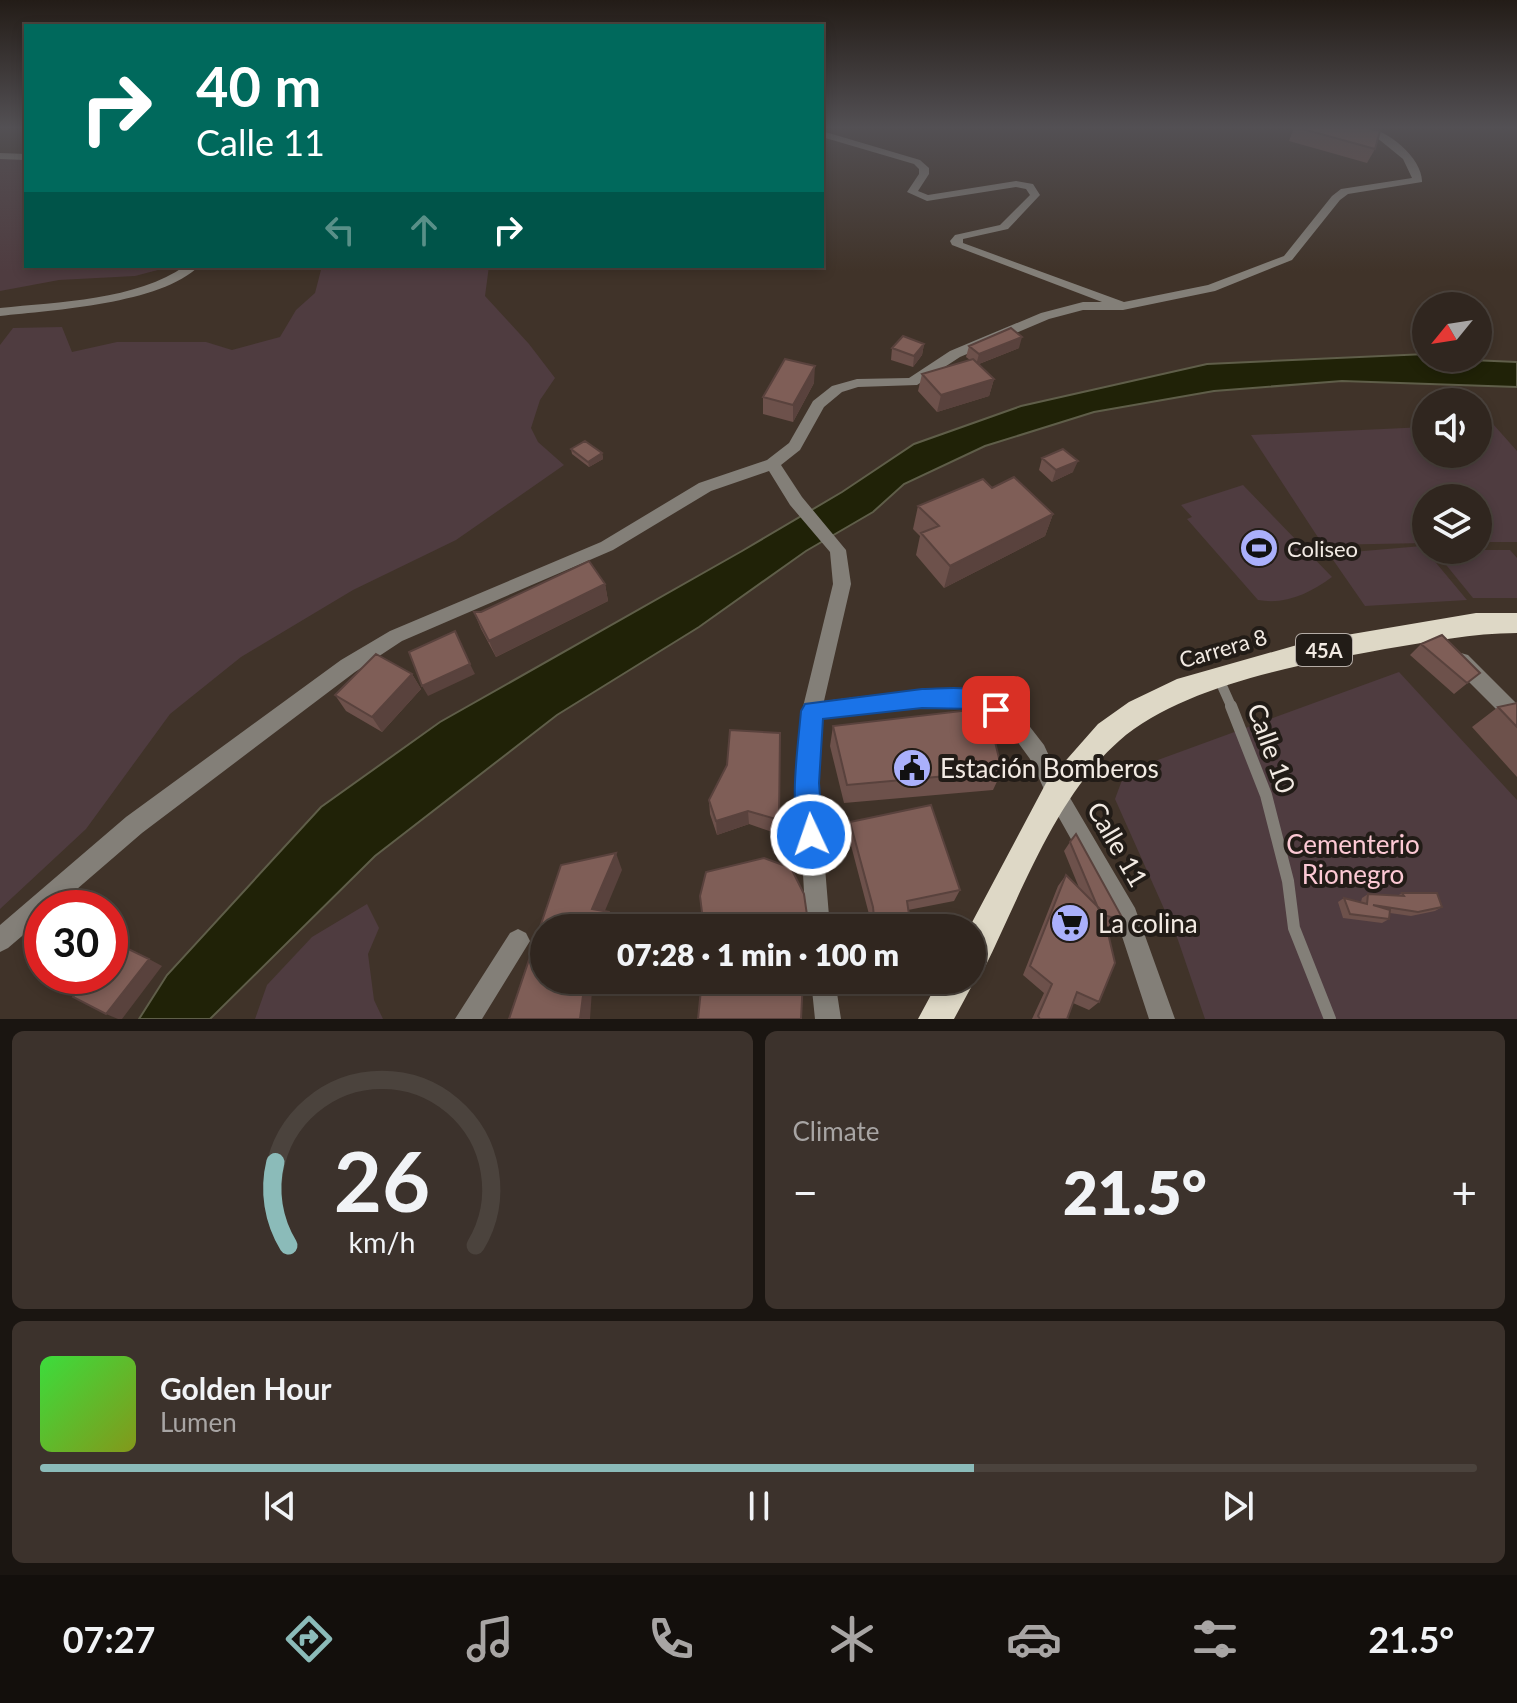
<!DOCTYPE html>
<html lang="en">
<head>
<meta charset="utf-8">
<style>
  body { margin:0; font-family:Lato,sans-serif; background:#3c322c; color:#f1f3f6; height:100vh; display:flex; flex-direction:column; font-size:30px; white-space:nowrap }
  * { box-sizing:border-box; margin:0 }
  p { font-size:26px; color:#a8a5a4 }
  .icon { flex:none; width:44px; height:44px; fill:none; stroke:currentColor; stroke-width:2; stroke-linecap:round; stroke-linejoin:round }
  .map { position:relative; height:1019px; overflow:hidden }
  .details { display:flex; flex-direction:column; gap:12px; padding:12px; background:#1a1511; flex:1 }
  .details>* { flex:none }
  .hud { position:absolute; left:24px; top:24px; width:800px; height:244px; border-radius:0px; box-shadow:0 4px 12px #0003,0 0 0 2px #4b433d; background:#00695c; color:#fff; overflow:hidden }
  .needle { width:52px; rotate:240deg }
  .fabs { position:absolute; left:1412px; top:292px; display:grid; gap:16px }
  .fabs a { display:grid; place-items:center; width:80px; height:80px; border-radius:50%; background:#30261f; box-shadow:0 4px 12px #0003,0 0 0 2px #4b433d; font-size:40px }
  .speed { position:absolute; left:24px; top:890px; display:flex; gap:16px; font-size:40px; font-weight:700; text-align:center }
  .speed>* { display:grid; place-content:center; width:104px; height:104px; border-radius:50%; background:#30261f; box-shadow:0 4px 12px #0003,0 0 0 2px #4b433d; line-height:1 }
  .speed .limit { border:12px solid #d22; background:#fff; color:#111 }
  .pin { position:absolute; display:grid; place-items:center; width:68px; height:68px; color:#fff; margin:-34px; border-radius:16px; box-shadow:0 4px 12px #0006 }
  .me { position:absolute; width:88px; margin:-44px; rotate:357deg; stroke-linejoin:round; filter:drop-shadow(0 0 6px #0008) }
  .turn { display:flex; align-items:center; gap:28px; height:168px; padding:0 40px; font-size:36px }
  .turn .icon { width:104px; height:104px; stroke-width:2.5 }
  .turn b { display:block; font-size:56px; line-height:68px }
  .lanes { display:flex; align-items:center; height:76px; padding:0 40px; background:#0003; justify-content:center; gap:40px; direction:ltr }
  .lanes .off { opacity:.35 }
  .big { font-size:60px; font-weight:800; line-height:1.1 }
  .details .card { flex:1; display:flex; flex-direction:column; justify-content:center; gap:12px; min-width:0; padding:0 28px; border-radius:12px; background:#3c322c }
  .details .dial { align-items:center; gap:0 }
  .dial svg { height:208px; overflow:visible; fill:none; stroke:#4b433d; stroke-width:7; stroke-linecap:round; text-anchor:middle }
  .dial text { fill:#f1f3f6; stroke:none }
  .song { display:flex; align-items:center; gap:24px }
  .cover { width:96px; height:96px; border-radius:12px; background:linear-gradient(135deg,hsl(120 70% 55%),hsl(70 70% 35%)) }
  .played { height:8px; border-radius:4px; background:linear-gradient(90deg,#8bbbb9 65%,#4b433d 65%) }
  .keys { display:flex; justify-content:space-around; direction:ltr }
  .heat { display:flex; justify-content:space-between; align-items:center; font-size:44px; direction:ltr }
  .details .tiles { flex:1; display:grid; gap:12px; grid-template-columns:1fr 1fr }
  .card:last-child { grid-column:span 2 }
  .trip { position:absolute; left:530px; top:914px; width:456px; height:80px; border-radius:40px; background:#30261f; box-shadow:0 4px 12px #0003,0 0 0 2px #4b433d; font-weight:800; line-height:80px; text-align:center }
  .tabs { display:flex; height:128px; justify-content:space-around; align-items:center; background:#130f0c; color:#a8a5a4 }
  .tabs .icon { width:56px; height:56px }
  .tabs .on { color:#8bbbb9 }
  .tabs b { font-size:36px; color:#f1f3f6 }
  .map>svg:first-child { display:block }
  .green { fill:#4f3c40 }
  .water { fill:#202207; stroke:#5f5e49; stroke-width:2 }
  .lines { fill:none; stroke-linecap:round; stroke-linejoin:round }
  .service-far2 { stroke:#837f78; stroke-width:6 }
  .service-far1 { stroke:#837f78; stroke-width:10 }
  .service { stroke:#837f78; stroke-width:12 }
  .minor { fill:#837f78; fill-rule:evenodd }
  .trunk { fill:#ded8c6; fill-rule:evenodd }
  .wall { fill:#6d514b }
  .shaded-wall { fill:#59423d }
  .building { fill:#7f5e57; stroke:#59423d; stroke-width:2 }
  .route { fill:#1a73e8; stroke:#114b97; stroke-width:2 }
  .labels { text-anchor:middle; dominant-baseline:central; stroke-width:8; stroke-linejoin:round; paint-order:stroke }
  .shield { fill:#221c17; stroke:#b4aca6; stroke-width:2 }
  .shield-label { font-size:20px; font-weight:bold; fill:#f2eae3 }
  .poi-label { font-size:22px; fill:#f2eae3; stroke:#221c17; text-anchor:start }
  .street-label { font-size:22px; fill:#f2eae3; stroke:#221c17 }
  .near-street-label { font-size:26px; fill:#f2eae3; stroke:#221c17 }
  .near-poi-label { font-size:26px; fill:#f2eae3; stroke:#221c17; text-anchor:start }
  .near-park-label { font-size:26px; fill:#fcc9d4; stroke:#221c17 }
</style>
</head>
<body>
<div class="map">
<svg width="1517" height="1019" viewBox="0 0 1517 1019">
  <rect width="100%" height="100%" fill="#403329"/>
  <path class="green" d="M0,155L26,156V266H173L135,276L59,280L0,291Z
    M322,266H489L485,296L529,344L555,378L540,400L531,428L538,442L564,465L456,540L353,590L241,657L170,714L86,829L0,909V345L13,328L62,327L72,352L117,342H206L232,350L280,337L296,310L315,293Z
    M1493,424L1517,451V542H1478V498H1426V543L1323,545L1251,435L1426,427V454H1478V425Z
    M1243,485L1332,577C1310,593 1286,605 1258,600L1187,519L1192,517L1181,505Z
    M1422,546L1467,600L1365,606L1329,554Z
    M1434,550H1510L1517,558V598H1473Z
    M1399,672L1517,800V1019H1205L1178,940L1115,799L1125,772Z
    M367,904L379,928L368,954L374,1000L383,1019H255L267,985L312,937Z"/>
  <path class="water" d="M1426,354V358L1517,362V387L1342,381L1214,391L1094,412L985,446L904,484L873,512L806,551L699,627L557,715L375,856L210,1019H139L167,975L321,807L440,722L742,551L842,492L914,444L1021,406L1207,364Z"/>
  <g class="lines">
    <path class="service-far2" d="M0,156L26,157"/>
    <path class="service-far1" d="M1219,679L1232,708"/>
    <path class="service" d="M1231,706L1266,795L1288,881L1294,928L1330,1019"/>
    <path class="minor" d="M1365,128C1387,128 1423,159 1422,182L1348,194L1340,200L1292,260L1215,291L1123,310H1083L1049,319L960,357L917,385L858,387L842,392L824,407L800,450L781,465L802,497L846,550L851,584L824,701L922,689L980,690L1020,714L1044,745L1063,786L1135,908L1175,1019H1149L1117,921L1049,800L1030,759L1006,726L977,708L922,707L821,719L818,783L830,928H806L798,783L802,711L833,584L830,552L790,505L769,471L711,491L613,550L402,641L355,672L142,833L55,908H42V919L8,948L0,952V925L126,817L341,660L390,631L601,542L699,483L767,460L789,443L813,401L832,386L857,379L909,378L950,351L1041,313L1083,302H1102L952,245L950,241L955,235L1000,225L1030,195L1026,189L1016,187L927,201L907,192L919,174V169L914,164L822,137V131L920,160L929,168V174L918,191L928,195L1016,181L1033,184L1040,195L1008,229L963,239V243L1124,302L1208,285L1284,256L1332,196L1341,189L1412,178L1403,159Z
      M185,266H199C161,304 53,310 0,316V308C58,302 137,300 185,266Z
      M1461,653L1468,655L1517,704V726L1510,723L1454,667L1452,661L1454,655Z
      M518,929L526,933L530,941L482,1019H455L510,933Z
      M811,980H835L841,1019H815Z"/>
    <path class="trunk" d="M1476,613H1517V633C1472,633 1430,642 1385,649C1303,664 1183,685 1119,741C1056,796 1021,894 984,969L972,973L975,980L954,1019H918L939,980H972V928H969L1046,783L1098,724L1129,702L1177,679L1311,641Z"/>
  </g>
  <path class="wall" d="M1294,128H1366L1375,149L1367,163L1289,141Z
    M924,344L922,355L913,367L891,360L892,348Z
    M969,346L1019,348L979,364L994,379L989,396L937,412L918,391L922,374L970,360L966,357Z
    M814,383L793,422L763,414V397Z
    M571,449L602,453L603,459L589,467L572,454Z
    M1042,458L1073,472L1052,482L1039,470Z
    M992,488L1053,514L1045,536L944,588L916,555L920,536L913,529L918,506Z
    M605,584L608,601L496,657L481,629L474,612H481Z
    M1421,644L1480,673L1454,694L1410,655Z
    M412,674L421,689L382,732L346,711L335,695Z
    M1517,703V777L1472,727L1498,707Z
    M833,726L1002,771L993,790L844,803L830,746Z
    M727,765L779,820L778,834L749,824L717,835L710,814L709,800Z
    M850,822L960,890L954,901L908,910L911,928H871L870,918L848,834Z
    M1070,842L1124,921L1116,929L1106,926L1099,1002L1089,1010L1073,1003L1067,1019H1032L1044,993L1023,975L1058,886L1066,875L1080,890L1064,851Z
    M1402,893L1442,907L1435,911L1411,916L1390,913L1389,919L1382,923L1343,918L1338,902L1344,898L1361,902L1362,898L1368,894L1397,896Z
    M700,896L806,928H704Z
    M875,980H918V982L914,991L875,992Z"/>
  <path class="shaded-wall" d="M1022,337L1019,348L976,365L979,354Z
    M924,344L922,355L913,367L914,356Z
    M815,366L814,383L793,422V405Z
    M994,379L989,396L937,412L941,395Z
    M602,453L603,459L589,467L588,462Z
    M1078,461L1073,472L1052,482L1056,470Z
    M1053,514L1045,536L944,588L950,566Z
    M605,584L608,601L496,657L489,641Z
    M470,664L475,674L428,696L422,686Z
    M412,674L421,689L382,732L372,717Z
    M748,811L749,824L717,835L716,821Z
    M616,853L622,870L599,925L592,909Z
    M149,959L162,966L122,1019H118L106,1014Z
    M585,980H598L592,990L590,1019H580Z"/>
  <path class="building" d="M1299,128H1366L1380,131L1375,149Z
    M1011,328L1022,337L979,354L969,346Z
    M903,336L924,344L914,356L892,348Z
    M785,359L815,366L793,405L763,397Z
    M973,359L994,379L941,395L922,374Z
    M585,441L602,453L588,462L571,449Z
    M1063,449L1078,461L1056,470L1042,458Z
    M1014,477L1053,514L950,566L921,533L939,526L918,506L983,479L992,488Z
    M589,561L605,584L489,641L474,612H481Z
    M455,631L470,664L422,686L409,652Z
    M1442,635L1480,673L1467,683L1421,644Z
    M376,654L412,674L372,717L335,695Z
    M1517,703V727L1498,707Z
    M987,708L1002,771L847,785L833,726Z
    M730,730L780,733L779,820L748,811L716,821L709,800L727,765Z
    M931,805L960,890L907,901L911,928H875L873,907L850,822Z
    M1076,834L1124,921L1104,915L1103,912L1098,908L1070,842Z
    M616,853L592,909L609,912L620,928H544V980H585L580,1019H509L561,865Z
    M764,858L791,868L804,894L807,915L806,928H715L703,920L700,896L706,872Z
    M1066,875L1103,912L1115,963L1099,1002L1077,992L1067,1019H1040L1038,1016L1052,984L1030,966Z
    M1402,893H1437L1442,907L1418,912L1373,905L1390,910L1389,919L1350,914L1344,898L1367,904L1368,894L1404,896Z
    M116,943L149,959L106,1014L73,997L90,976H110V951Z
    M702,980H803L801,1019H698Z
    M879,980H918V982L879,983Z"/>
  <linearGradient id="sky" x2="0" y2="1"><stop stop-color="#231c17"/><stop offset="0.47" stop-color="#535054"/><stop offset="1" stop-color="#535054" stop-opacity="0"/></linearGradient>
  <rect width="1517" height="271" fill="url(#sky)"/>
  <path class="route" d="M922,689C948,689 994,681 1007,710L1004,717L996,720L976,709L922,708L823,719L819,783L823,835L820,844L811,848L802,844C788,809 798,748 801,711L805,704Z"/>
  <defs>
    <symbol id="stadium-disc" viewBox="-11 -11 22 22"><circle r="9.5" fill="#aab0fb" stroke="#221c17"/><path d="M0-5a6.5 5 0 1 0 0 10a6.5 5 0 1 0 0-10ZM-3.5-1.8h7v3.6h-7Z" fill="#111"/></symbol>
    <symbol id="civic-disc" viewBox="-11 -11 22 22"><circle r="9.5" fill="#aab0fb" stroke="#221c17"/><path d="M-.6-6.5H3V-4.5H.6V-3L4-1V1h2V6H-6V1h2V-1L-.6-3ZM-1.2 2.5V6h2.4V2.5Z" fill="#111"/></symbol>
    <symbol id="supermarket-disc" viewBox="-11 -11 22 22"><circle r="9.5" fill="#aab0fb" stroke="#221c17"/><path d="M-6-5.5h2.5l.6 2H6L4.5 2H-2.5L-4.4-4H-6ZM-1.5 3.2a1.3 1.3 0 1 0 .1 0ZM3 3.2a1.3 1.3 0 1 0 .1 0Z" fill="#111"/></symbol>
  </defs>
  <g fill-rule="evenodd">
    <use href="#stadium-disc" x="1237" y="526" width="44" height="44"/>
    <use href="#civic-disc" x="890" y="746" width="44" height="44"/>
    <use href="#supermarket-disc" x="1048" y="901" width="44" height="44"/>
  </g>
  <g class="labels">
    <rect class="shield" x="1296" y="634" width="56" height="32" rx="6"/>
    <g class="shield-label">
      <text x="1324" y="650">45A</text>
    </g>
    <g class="poi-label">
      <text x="1287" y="548">Coliseo</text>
    </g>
    <g class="street-label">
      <text transform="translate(1223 648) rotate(-16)">Carrera 8</text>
    </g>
    <g class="near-street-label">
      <text transform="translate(1272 748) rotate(70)">Calle 10</text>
      <text transform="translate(1118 844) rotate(60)">Calle 11</text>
    </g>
    <g class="near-poi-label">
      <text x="940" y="768">Estación Bomberos</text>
      <text x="1098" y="923">La colina</text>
    </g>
    <g class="near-park-label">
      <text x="1353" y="844">Cementerio<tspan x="1353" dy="30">Rionegro</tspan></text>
    </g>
  </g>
</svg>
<div class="fabs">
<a><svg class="needle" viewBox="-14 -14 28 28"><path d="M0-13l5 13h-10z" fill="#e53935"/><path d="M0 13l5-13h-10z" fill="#a8a5a4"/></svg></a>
<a><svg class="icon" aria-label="sound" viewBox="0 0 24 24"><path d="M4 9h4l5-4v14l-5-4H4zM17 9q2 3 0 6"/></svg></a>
<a><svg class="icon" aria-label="layers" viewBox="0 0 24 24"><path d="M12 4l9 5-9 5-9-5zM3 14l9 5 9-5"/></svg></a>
</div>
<div class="speed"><div class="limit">30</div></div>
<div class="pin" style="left:996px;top:710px;background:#d93025"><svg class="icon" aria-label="arrive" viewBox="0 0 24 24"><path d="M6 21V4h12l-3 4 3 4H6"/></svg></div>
<svg class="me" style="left:811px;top:835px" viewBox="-20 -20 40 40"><circle r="17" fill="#1a73e8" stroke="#fff" stroke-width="3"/><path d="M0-11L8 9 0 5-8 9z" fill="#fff"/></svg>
<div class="trip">07:28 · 1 min · 100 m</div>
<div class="hud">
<div class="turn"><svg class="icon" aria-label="right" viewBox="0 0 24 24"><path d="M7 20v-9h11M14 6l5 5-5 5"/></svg><div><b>40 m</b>Calle 11</div></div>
<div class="lanes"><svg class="icon off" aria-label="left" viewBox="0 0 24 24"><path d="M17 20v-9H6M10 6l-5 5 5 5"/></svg><svg class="icon off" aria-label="ahead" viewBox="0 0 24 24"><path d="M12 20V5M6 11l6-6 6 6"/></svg><svg class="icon" aria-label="right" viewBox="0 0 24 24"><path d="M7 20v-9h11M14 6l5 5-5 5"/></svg></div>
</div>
</div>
<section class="details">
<div class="tiles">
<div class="card dial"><svg viewBox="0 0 100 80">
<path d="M14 69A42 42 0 1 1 86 69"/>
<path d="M14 69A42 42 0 0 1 9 37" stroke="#8bbbb9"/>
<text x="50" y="56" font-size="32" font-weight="700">26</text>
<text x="50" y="72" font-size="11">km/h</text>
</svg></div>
<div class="card"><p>Climate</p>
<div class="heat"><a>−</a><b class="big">21.5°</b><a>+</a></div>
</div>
<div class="card">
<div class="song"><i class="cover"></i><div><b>Golden Hour</b><p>Lumen</p></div></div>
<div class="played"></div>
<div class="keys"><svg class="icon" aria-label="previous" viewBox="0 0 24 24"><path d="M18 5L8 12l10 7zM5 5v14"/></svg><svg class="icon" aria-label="pause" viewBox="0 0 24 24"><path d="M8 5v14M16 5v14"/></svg><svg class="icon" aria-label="next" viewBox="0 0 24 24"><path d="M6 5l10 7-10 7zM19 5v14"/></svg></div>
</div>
</div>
</section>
<nav class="tabs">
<b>07:27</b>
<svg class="icon on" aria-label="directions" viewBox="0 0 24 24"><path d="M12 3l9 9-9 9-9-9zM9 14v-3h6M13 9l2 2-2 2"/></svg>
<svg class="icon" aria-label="music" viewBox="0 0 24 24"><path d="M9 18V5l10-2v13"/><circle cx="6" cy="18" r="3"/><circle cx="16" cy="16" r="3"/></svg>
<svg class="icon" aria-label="phone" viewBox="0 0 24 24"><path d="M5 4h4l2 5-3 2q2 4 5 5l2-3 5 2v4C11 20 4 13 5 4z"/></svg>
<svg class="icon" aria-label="climate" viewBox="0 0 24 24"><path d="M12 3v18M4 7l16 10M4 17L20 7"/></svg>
<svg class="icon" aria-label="car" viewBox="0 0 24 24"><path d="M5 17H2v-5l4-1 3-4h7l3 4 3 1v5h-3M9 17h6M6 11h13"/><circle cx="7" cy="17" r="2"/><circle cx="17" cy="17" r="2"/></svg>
<svg class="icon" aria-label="filters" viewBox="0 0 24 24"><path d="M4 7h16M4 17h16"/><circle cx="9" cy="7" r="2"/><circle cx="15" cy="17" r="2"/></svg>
<b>21.5°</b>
</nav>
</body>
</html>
